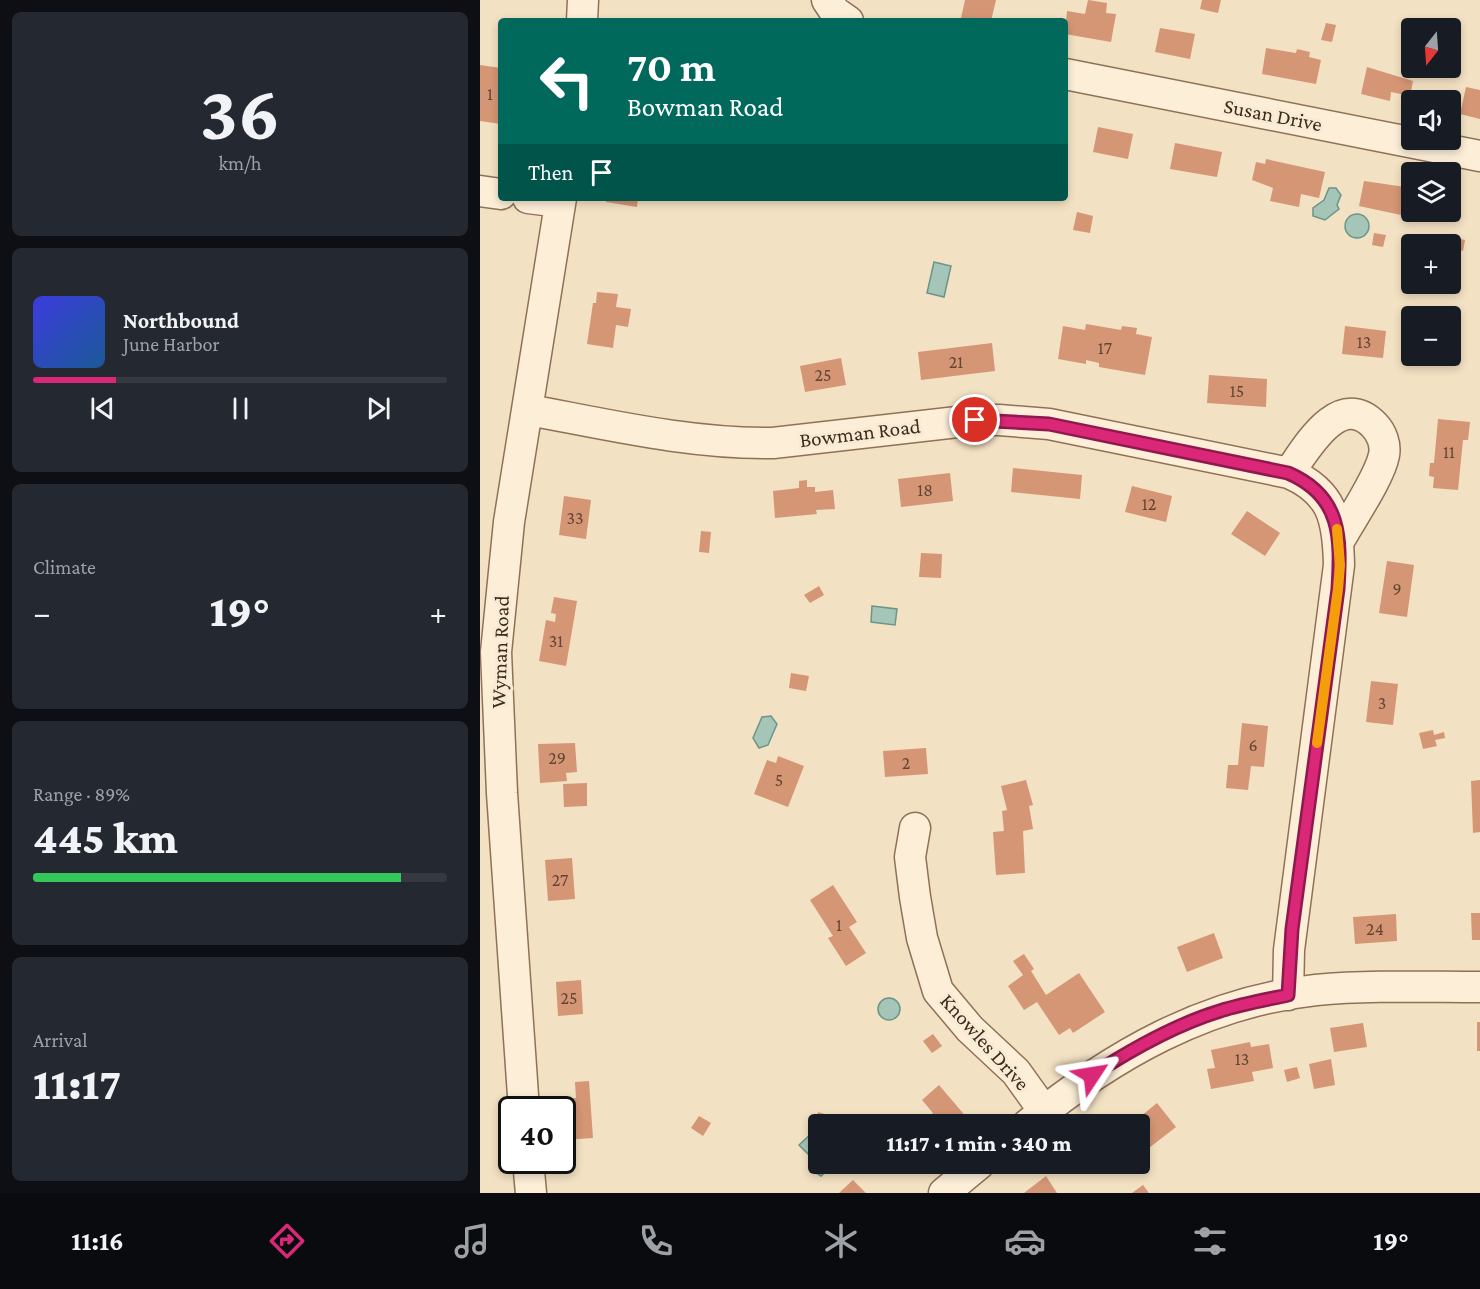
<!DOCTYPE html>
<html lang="en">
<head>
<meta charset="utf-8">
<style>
  body { margin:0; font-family:"Crimson Pro",serif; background:#242831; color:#f1f3f6; height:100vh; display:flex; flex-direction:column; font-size:22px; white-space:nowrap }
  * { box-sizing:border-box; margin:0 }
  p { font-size:20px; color:#9ea1a6 }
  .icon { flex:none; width:33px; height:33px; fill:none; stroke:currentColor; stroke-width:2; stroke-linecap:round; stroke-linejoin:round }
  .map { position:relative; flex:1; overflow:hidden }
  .drawer { display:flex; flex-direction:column; gap:12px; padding:12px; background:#0d0f14; width:480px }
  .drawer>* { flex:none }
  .top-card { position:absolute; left:18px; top:18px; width:570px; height:183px; border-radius:6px; box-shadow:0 3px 9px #0003; background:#00695c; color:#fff; overflow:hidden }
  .needle { width:39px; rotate:197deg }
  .buttons { position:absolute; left:921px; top:18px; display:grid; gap:12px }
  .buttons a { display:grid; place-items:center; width:60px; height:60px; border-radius:6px; background:#171b24; box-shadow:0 3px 9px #0003; font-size:30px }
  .speed { position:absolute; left:18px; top:1096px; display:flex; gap:12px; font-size:30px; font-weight:700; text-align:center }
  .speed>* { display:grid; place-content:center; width:78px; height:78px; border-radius:50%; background:#171b24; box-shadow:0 3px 9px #0003; line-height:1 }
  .speed .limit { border:3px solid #111; border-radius:9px; background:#fff; color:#111 }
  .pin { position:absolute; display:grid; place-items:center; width:51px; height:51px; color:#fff; margin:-26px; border:3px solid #fff; border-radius:50%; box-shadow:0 2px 6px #0007 }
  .me { position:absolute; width:66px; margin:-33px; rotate:57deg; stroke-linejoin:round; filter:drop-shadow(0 0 4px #0008) }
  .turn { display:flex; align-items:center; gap:21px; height:126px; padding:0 30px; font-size:27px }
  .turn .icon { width:78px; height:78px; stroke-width:2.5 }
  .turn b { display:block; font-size:42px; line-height:51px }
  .then { display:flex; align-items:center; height:57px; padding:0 30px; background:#0003; gap:12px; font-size:22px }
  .big { font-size:45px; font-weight:800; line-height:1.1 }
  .drawer .widget { flex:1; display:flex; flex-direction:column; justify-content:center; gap:9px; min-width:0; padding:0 21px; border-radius:9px; background:#242831 }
  .drawer .dial { align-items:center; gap:0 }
  .dial b { font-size:78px; line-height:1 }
  .song { display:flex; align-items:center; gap:18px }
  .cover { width:72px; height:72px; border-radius:9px; background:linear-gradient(135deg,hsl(240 70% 55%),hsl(210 70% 35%)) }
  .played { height:6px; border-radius:3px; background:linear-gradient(90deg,#db2777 20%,#363941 20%) }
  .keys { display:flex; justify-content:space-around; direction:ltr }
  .heat { display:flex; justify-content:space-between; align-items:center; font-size:33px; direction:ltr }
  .charge { height:9px; border-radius:4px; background:linear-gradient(90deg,#34c759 89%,#363941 0) }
  .trip { position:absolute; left:328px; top:1114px; width:342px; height:60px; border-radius:6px; background:#171b24; box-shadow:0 3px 9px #0003; font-weight:800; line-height:60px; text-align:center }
  .tab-bar { display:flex; height:96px; justify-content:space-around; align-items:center; background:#090b0e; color:#9ea1a6 }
  .tab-bar .icon { width:42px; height:42px }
  .tab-bar .on { color:#db2777 }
  .tab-bar b { font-size:27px; color:#f1f3f6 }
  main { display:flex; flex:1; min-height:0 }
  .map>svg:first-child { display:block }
  .water { fill:#a5c5b9; stroke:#6b9587; stroke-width:1.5 }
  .building { fill:#d59675 }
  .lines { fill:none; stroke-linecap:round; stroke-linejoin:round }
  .minor-casing { stroke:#8f7157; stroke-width:33 }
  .minor { stroke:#fceed7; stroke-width:30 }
  .route-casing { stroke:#8e194d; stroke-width:15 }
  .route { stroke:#db2777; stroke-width:10 }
  .slow { stroke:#f59e0b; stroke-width:10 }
  .labels { text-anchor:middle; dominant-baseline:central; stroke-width:6; stroke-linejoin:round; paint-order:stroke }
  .number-label { font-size:18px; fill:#634533 }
  .street-label { font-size:21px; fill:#3d2a1d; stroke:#f9ebd3 }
</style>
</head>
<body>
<main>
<section class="drawer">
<div class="widget dial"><b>36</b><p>km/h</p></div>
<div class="widget">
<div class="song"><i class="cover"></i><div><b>Northbound</b><p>June Harbor</p></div></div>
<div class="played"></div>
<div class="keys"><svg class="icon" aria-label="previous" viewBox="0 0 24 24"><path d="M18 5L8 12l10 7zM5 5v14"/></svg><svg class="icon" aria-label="pause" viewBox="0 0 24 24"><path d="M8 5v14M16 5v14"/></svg><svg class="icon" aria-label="next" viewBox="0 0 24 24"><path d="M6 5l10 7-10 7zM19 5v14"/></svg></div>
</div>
<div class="widget"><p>Climate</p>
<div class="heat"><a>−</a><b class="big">19°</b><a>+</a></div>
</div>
<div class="widget"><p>Range · 89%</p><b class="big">445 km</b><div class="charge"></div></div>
<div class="widget"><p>Arrival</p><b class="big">11:17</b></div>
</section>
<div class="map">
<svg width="1000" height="1193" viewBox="0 0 1000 1193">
  <rect width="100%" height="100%" fill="#f3e1c3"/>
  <path class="water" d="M849,188H856L861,195L857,205L859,209L845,220L833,216V208L844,200Z
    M865 226a12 12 0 1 1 24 0a12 12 0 1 1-24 0Z
    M454,262L471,266L464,297L447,293Z
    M392,606L417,609L415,625L391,622Z
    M291,716L297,724L288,745L279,748L273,738L282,717Z
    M398 1009a11 11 0 1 1 22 0a11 11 0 1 1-22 0Z
    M332,1133L339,1140V1164H354L341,1176L331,1170L334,1160L319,1145Z"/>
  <path class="building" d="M485,0H516L511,21L481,18Z
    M608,0L627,3L626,13L636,14L631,42L585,34L587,11L605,14Z
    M722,0H741L738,13L720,9Z
    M846,23L856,25L852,42L841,40Z
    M680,28L715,34L710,59L675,52Z
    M786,48L816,53L817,49L830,52L829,57L841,60L836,84L782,74Z
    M0,65L21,68V124L0,121Z
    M927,65L943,68L942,78L925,75Z
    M887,67L933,81L930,96L911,92L910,101L881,94Z
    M986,87L1000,90V119L980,114Z
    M618,127L653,134L648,159L613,152Z
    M695,143L742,152L737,177L690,169Z
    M786,159L845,172L839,198L821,194L819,207L790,201L793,188L772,180L776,162L785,164Z
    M884,181L932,188V212H936L935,218L879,206Z
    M127,198H158L157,207L126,202Z
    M597,212L613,216L610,233L593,230Z
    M894,233L906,235L903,247L892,245Z
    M976,238L985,240L983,251L974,249Z
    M117,292L138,294L136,307L151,309L148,327L136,325L133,348L107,344L113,303H116Z
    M606,324L641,330L642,326L657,328L656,334L672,337L665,375L619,367V363L606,360V364L578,359L583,326L605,330Z
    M865,326L906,331L903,358L862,354Z
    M512,343L515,371L441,380L438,352Z
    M361,358L366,385L325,392L320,366Z
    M729,375L787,379L786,407L727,403Z
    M958,419L990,422L988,440H983L978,490L953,488L954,477L949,476L950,463H954Z
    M533,468L602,475L600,499L531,492Z
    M470,473L473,501L421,507L418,479Z
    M327,480V487H335V492L353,490L355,509L336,510L337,514L295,518L293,491L319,488V481Z
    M652,486L692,496L686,522L645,512Z
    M84,496L111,500L106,539L79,535Z
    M767,511L800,533L785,556L751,534Z
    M221,531L231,532L229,553L219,552Z
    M441,553L462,554L461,578L439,577Z
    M907,561L934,565L927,617L899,613Z
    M339,586L344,595L330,603L324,595Z
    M74,597L97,601L86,666L59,661L66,620L75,622L76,614L71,613Z
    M311,673L329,676L326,691L309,688Z
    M891,681L918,684L913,725L886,722Z
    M762,723L788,726L784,767L771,766L768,790L746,788L748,765H758Z
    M953,730L954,735L964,732L965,738L955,740L957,746L943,749L939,733Z
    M95,743L97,772L86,773L87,781L60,783L58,744Z
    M446,748L448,774L405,777L403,751Z
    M298,756L324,766L308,807L274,794L287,760L296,763Z
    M546,780L553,805L549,806L553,829L543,831L545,873L516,875L513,832L524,831L522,811L527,810L521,786Z
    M1000,780V832L993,833L991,781Z
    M107,783V806L84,807L83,784Z
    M92,858L95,899L68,901L65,860Z
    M353,885L377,922L369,927L386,953L366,966L348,938L353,936L330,900Z
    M991,913H1000V940H992Z
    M916,914L917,941L875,944L873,917Z
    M734,933L743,958L707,972L697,947Z
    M544,954L554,969L551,971L566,995L599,973L625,1012L593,1033L590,1028L579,1035L557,1002L544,1010L528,986L543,975L533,961Z
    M101,980L103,1014L78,1016L76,982Z
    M997,1022H1000V1051H997Z
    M883,1023L887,1047L854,1052L850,1028Z
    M453,1034L462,1046L452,1053L443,1041Z
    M770,1042L771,1047L789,1044L793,1068L772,1072L774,1081L731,1089L727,1069L735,1068L731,1050Z
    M851,1059L855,1085L834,1089L829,1064Z
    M817,1067L820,1078L807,1082L804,1070Z
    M109,1081L113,1138L83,1140L80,1099L96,1098L95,1082Z
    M459,1085L488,1119L480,1125H440L453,1113L442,1100Z
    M677,1103L696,1127L660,1155V1125H650Z
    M338,1112L352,1116L350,1125L335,1124Z
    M219,1116L231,1123L223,1136L211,1128Z
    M433,1117L440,1125H424Z
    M566,1176L577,1193H544Z
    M373,1180L386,1193H359Z
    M663,1185L669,1193H652Z"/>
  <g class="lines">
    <defs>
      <path id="minor" d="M347,0L355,12L368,21
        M102,21L103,0
        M585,74L1000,156
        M0,191L21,194
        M48,198L80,202
        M49,410C130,425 210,444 293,443L495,420H519L569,424L809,473C853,492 858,520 859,565L809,950L808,995
        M809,473C826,449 859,389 894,425C902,433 906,445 904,455C900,477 871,519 859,541
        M435,828L430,857L435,897L442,938L458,991L490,1029L536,1072L564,1111
        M44,1110L22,793L16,652L29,522L81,198
        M547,1125C631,1056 725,1002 836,990C890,985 945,987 1000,987
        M48,1161L51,1193
        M464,1193L499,1164"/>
    </defs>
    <use href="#minor" class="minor-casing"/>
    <use href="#minor" class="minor"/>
  </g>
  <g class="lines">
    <defs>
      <path id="route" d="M495,420L569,424L808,473C862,496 861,538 858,589L812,929L808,995C785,1000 762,1004 740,1011C694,1025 652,1049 612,1075"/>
    </defs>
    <use href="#route" class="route-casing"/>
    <use href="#route" class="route"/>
    <path class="slow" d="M837,743L858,589L860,565L857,529"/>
  </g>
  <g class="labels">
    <g class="number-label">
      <text x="10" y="94">1</text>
      <text x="884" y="342">13</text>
      <text x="625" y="348">17</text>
      <text x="476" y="362">21</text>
      <text x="343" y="375">25</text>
      <text x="757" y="391">15</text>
      <text x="969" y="452">11</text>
      <text x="445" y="490">18</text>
      <text x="669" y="504">12</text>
      <text x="95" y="518">33</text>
      <text x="917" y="589">9</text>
      <text x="76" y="641">31</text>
      <text x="902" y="703">3</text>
      <text x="773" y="745">6</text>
      <text x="77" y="758">29</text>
      <text x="426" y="763">2</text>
      <text x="299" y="780">5</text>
      <text x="80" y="880">27</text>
      <text x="359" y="925">1</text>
      <text x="895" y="929">24</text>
      <text x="89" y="998">25</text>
      <text x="762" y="1059">13</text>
    </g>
    <g class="street-label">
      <text transform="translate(793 115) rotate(11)">Susan Drive</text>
      <text transform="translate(380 433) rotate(-7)">Bowman Road</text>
      <text transform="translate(20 652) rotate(-88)">Wyman Road</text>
      <text transform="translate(505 1042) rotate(48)">Knowles Drive</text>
    </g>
  </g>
</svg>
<div class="buttons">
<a><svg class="needle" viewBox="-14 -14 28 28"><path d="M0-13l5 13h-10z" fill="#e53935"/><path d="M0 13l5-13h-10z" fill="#9ea1a6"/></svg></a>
<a><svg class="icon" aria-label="sound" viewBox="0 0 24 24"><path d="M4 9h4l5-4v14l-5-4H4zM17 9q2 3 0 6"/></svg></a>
<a><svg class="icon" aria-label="layers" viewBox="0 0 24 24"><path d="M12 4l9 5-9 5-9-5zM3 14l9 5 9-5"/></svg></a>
<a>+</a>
<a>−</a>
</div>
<div class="speed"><div class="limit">40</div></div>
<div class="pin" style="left:495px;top:420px;background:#d93025"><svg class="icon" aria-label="arrive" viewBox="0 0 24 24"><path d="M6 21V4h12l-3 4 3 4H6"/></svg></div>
<svg class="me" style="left:612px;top:1075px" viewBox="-20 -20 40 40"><path d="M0-17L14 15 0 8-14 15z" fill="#db2777" stroke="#fff" stroke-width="4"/></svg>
<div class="trip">11:17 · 1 min · 340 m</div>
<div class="top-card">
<div class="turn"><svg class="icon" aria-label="left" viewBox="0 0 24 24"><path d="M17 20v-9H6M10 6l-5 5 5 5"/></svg><div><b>70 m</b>Bowman Road</div></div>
<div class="then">Then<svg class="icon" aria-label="arrive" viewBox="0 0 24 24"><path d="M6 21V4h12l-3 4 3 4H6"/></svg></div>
</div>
</div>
</main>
<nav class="tab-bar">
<b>11:16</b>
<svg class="icon on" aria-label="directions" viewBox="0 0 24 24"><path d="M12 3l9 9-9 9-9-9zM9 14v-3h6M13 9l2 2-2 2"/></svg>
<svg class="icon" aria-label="music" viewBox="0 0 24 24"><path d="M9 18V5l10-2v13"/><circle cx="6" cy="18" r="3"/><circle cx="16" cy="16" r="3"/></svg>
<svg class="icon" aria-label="phone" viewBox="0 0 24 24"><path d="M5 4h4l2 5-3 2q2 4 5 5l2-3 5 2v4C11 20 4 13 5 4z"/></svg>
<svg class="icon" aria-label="climate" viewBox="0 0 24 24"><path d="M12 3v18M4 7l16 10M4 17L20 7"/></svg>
<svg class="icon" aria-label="car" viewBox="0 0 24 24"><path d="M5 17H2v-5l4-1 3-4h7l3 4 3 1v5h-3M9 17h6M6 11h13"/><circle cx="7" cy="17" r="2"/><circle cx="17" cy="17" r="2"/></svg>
<svg class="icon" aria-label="filters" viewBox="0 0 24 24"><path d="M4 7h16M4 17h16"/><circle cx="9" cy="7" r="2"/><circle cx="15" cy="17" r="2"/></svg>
<b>19°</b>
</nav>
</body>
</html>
